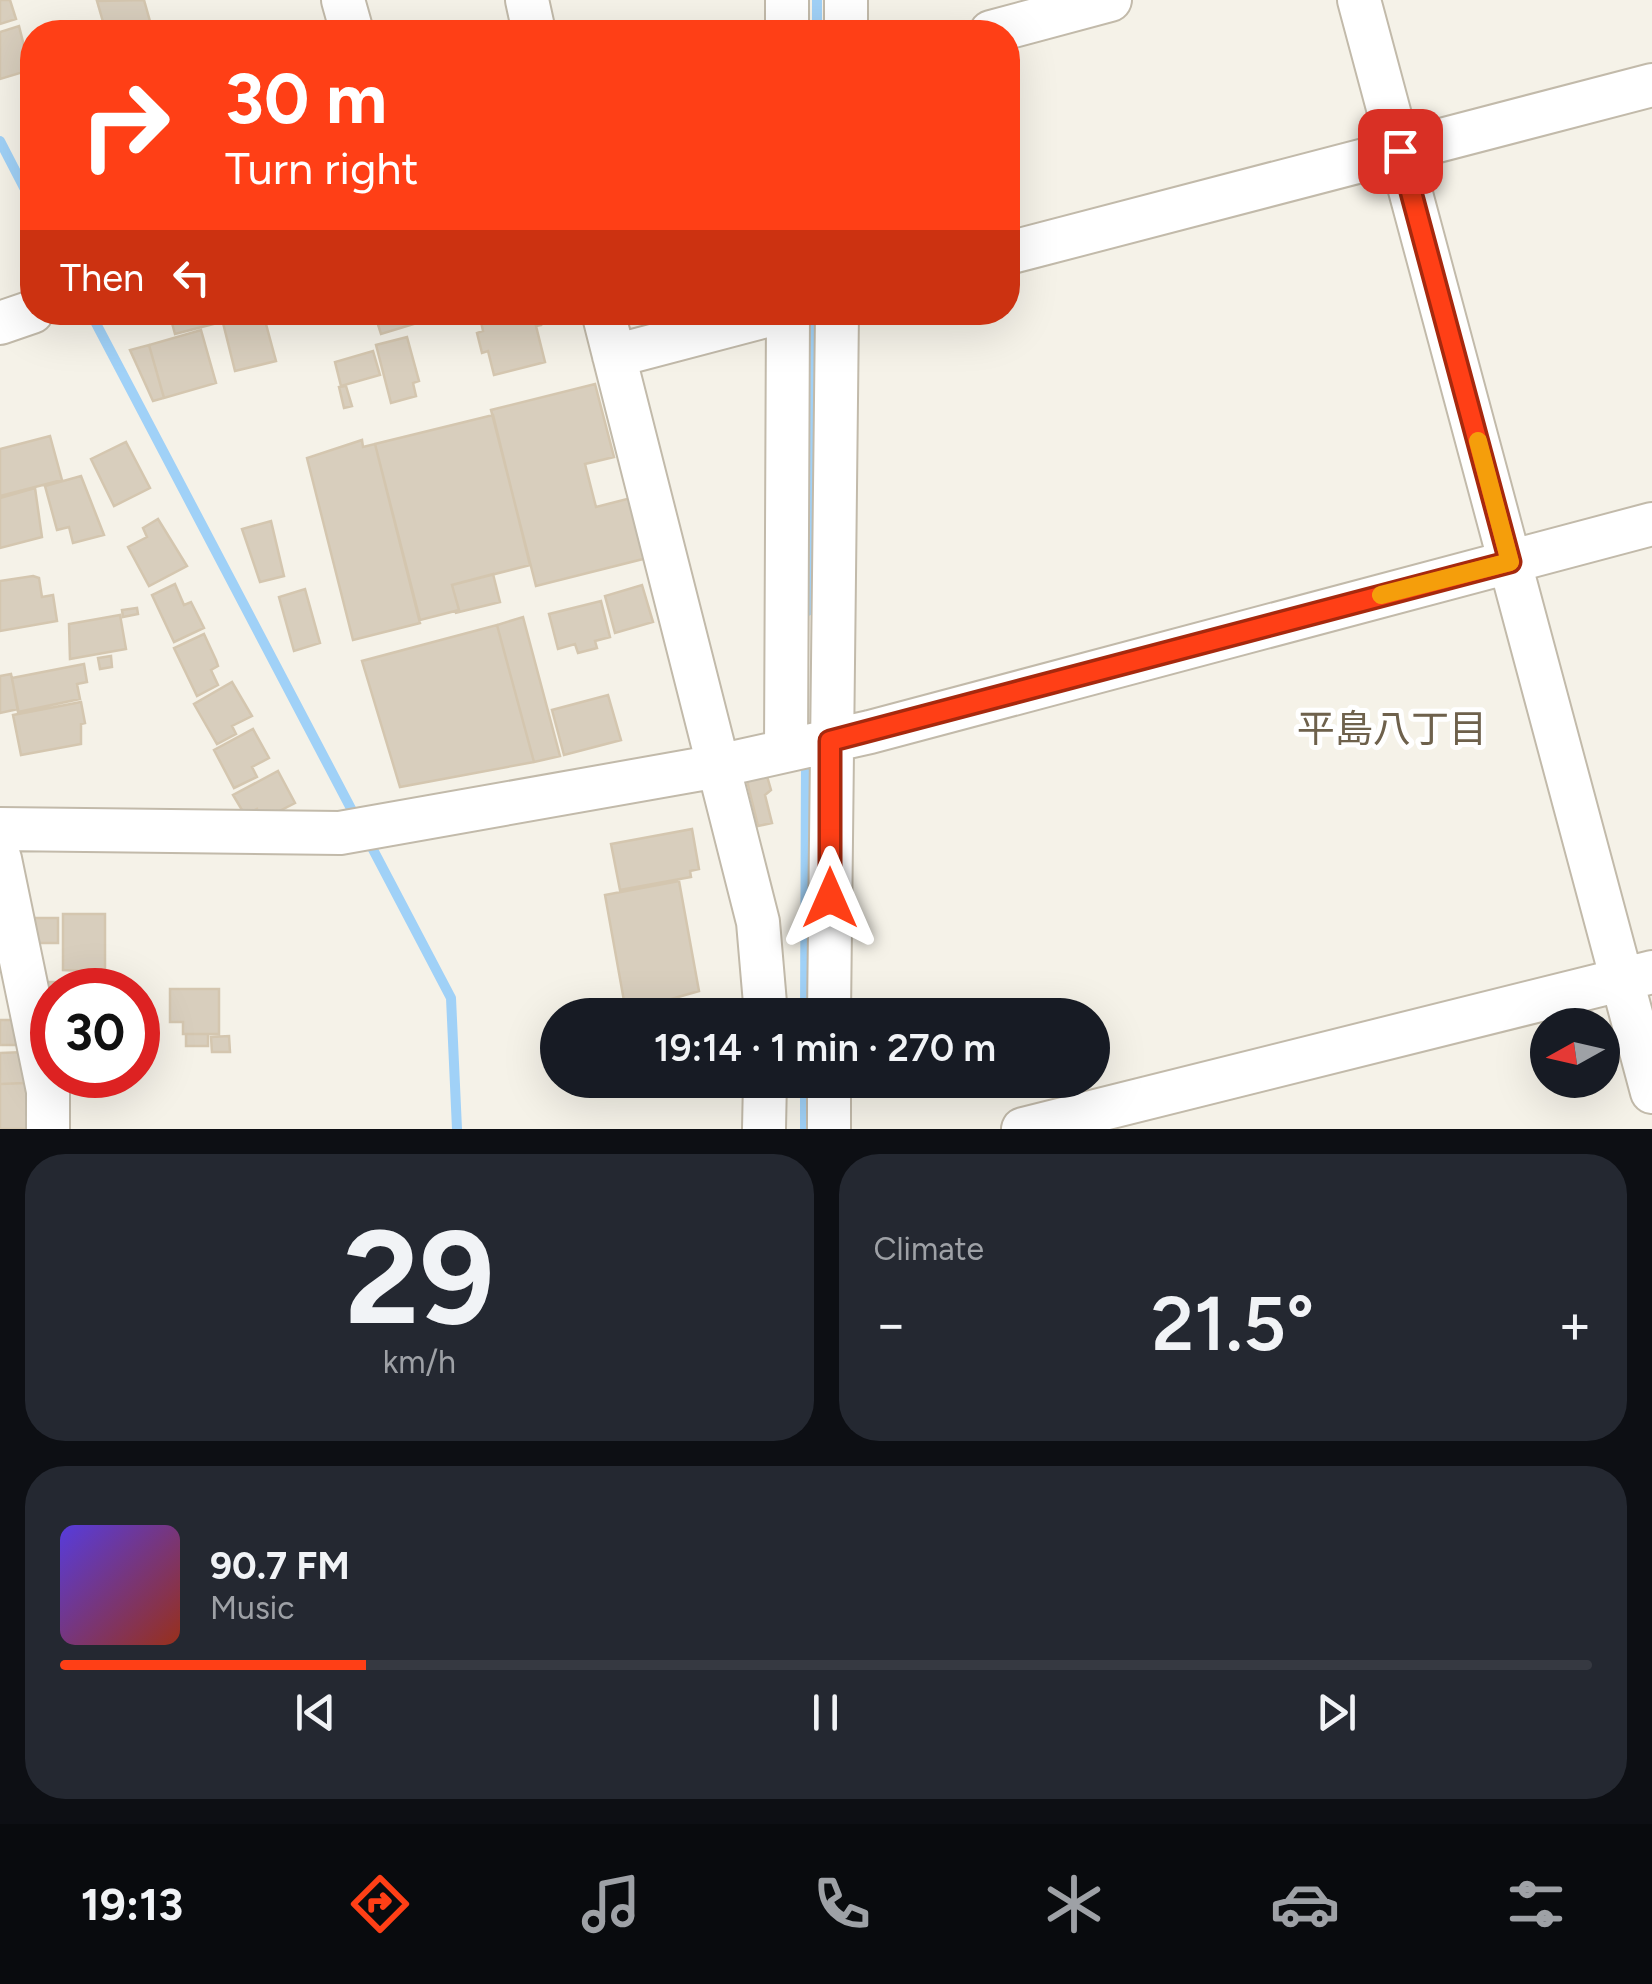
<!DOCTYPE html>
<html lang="en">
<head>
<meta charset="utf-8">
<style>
  body { margin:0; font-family:Figtree,"Noto Sans JP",sans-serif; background:#242831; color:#f1f3f6; height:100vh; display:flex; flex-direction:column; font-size:38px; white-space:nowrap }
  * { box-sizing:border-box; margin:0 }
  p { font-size:32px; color:#9ea1a6 }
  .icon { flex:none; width:55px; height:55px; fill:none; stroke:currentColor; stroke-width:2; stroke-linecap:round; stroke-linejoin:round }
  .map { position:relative; height:1129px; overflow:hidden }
  .side { display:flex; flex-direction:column; gap:25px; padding:25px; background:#0d0f14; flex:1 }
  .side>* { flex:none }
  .banner { position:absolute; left:20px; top:20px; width:1000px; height:305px; border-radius:40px; box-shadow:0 10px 40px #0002; background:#ff3f16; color:#fff; overflow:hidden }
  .needle { width:65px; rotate:262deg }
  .tools { position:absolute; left:1530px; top:1008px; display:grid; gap:20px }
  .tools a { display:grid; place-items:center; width:90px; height:90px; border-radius:50%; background:#171b24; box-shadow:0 10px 40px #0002; font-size:50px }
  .speed { position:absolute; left:30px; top:968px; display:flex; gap:20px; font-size:50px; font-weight:700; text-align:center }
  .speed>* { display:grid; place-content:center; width:130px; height:130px; border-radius:50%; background:#171b24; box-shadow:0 10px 40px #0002; line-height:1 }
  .speed .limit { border:15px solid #d22; background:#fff; color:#111 }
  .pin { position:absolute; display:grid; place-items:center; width:85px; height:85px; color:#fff; margin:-42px; border-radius:20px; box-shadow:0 5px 15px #0006 }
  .me { position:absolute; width:110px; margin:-55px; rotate:0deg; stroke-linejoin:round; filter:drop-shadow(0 0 8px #0008) }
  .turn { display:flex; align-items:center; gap:35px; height:210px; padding:0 40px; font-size:45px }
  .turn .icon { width:130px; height:130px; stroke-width:2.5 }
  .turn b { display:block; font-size:70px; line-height:85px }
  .then { display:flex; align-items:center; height:95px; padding:0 40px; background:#0003; gap:20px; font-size:38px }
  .big { font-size:75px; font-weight:600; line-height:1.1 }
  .side .widget { flex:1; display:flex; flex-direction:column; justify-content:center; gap:15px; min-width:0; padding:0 35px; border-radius:40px; background:#242831 }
  .side .dial { align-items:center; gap:0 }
  .dial b { font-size:130px; line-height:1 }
  .song { display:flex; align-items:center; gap:30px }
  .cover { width:120px; height:120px; border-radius:15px; background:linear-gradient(135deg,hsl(250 70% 55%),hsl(10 70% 35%)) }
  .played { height:10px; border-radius:5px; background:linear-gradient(90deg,#ff3f16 20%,#363941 20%) }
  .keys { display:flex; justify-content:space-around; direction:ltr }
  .heat { display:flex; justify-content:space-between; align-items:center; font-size:55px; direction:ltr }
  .side .tiles { flex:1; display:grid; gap:25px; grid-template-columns:1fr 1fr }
  .widget:last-child { grid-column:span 2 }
  .trip { position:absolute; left:540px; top:998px; width:570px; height:100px; border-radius:50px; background:#171b24; box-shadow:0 10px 40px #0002; font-weight:600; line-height:100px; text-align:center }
  .tabs { display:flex; height:160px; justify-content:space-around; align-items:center; background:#090b0e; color:#9ea1a6 }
  .tabs .icon { width:70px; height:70px }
  .tabs .selected { color:#ff3f16 }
  .tabs b { font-size:45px; color:#f1f3f6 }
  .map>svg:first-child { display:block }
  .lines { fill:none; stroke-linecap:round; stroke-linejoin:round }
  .stream { stroke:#a0d1f7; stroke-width:10 }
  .building { fill:#d8cebd; stroke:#d4c6af; stroke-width:2.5 }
  .minor-casing { stroke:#c2baaa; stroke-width:46 }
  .minor { stroke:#fff; stroke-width:42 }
  .route-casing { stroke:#a6290e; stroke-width:25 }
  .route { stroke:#ff3f16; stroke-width:18 }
  .slow { stroke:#f59e0b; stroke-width:18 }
  .labels { text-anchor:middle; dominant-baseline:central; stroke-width:10; stroke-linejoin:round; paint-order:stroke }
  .neighbourhood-label { font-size:38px; fill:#6e614c; stroke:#fff }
</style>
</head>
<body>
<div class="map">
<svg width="1652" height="1129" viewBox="0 0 1652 1129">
  <rect width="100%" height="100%" fill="#f5f2e8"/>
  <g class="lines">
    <path class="stream" d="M817,32V0
      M0,141L32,203
      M90,312L357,820
      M808,611L812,312
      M368,840L451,998L457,1129
      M805,1015L806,758
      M805,1080V1129"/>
  </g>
  <path class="building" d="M0,0H10L16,19L0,24Z
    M144,0L153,32H106L97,1Z
    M19,26L30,70L0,79V32Z
    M32,106V136L29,137L22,109Z
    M169,312H214L217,323L175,334Z
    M374,312H453L381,334Z
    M500,312H538L541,325L536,326L545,362L494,375L488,351L482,353L477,333L483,331L480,317Z
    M263,313L276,361L235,371L223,323Z
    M201,330L216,383L164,398L149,345Z
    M407,337L419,381L413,383L416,396L391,403L376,345Z
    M149,345L164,398L153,401L130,350Z
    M373,351L380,375L341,386L335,362Z
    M595,384L614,457L585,464L596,507L631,498L647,558L536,586L491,410Z
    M346,386L352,406L344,408L339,387Z
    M493,415L530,565L452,585L459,610L420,620L375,444Z
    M50,436L62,480L0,496V449Z
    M362,440L363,447L375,444L420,623L353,640L307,458Z
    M126,442L150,488L114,506L91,459Z
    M81,476L104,535L73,543L69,527L57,530L45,486Z
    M35,488L42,537L0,548V498Z
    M158,519L187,566L149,586L128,547L147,537L143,528Z
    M271,521L284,576L260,582L242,529Z
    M493,574L500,602L455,613L459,610L452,585Z
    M33,576L39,578L42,597L53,595L57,621L0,631V581Z
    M175,584L184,605L191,602L204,628L174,642L152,595Z
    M642,585L653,622L615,633L605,596Z
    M305,589L320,643L294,651L279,597Z
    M601,601L610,637L595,641L597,648L578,653L575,644L558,649L549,614Z
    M137,608L138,614L123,617L122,610Z
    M120,615L126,649L70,659L69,624Z
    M523,617L560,756L534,762L497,625Z
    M497,625L534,762L400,787L362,661Z
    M204,634L216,660L218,666L211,670L218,685L197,696L174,648Z
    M111,656L112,667L100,669L98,658Z
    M84,664L87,682L77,684L80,699L18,712L12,678Z
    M11,674L18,709L0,713V676Z
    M232,682L252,716L232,726L236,734L217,744L194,704Z
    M608,695L621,740L564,755L552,710Z
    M81,702L85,723L81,724V744L21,755L13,715Z
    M253,729L269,758L252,767L257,777L234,788L214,750Z
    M278,771L295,803L262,820L257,809L245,815L233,795Z
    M767,776L771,790L765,795L772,823L758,826L747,781Z
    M692,829L699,869L690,871L691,877L620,890L611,844Z
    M679,881L699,991L626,1012L605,895Z
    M63,914H105V972L63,970Z
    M34,918H58V943H35Z
    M45,982H86V990H52V1031Z
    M170,989H219V1034H183V1022H170Z
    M0,1020H17L18,1045H0Z
    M186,1034H208V1046H186Z
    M229,1036L230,1052H212L211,1037Z
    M24,1052L25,1083L0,1084V1053Z
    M25,1083L31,1129H0V1084Z"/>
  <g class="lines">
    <defs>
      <path id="minor" d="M343,0L352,32
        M527,0L534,32
        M1359,0L1652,1092
        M787,32V0
        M846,32V0
        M991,32L1110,0
        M1008,253L1652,85
        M603,312L758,922L766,1015
        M0,323L32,312
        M614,356L781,312
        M786,750L788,312
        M0,829L340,833L718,766L870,732L1652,524
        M0,859L48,1091V1129
        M829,1015L837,312
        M764,1129L765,1080
        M829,1129V1080
        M1023,1129L1652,972"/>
    </defs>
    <use href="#minor" class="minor-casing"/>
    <use href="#minor" class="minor"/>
  </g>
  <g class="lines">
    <defs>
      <path id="route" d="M830,898V741L1510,562L1400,151"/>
    </defs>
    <use href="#route" class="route-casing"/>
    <use href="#route" class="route"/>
    <path class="slow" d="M1381,595L1510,562L1478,441"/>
  </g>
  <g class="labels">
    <g class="neighbourhood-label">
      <text x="1392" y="729">平島八丁目</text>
    </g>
  </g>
</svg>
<div class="tools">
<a><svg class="needle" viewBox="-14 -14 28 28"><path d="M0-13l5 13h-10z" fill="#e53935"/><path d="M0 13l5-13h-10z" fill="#9ea1a6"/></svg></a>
</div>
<div class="speed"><div class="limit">30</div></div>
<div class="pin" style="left:1400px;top:151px;background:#d93025"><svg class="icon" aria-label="arrive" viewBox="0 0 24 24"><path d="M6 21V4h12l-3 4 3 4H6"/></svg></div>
<svg class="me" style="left:830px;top:898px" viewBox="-20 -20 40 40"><path d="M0-17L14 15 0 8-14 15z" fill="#ff3f16" stroke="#fff" stroke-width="4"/></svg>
<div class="trip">19:14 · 1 min · 270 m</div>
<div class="banner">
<div class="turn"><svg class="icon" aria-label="right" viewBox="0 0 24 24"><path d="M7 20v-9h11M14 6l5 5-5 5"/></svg><div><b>30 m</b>Turn right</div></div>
<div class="then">Then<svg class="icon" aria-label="left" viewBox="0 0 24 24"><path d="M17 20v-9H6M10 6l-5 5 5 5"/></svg></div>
</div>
</div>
<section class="side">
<div class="tiles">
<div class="widget dial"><b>29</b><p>km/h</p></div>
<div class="widget"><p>Climate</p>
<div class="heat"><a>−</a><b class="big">21.5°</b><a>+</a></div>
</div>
<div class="widget">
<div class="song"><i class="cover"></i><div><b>90.7 FM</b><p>Music</p></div></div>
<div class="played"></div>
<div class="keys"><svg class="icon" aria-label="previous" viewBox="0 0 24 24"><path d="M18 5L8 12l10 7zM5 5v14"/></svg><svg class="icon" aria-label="pause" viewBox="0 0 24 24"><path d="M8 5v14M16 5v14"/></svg><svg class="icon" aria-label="next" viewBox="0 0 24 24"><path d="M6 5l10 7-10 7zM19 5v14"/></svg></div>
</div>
</div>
</section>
<nav class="tabs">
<b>19:13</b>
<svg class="icon selected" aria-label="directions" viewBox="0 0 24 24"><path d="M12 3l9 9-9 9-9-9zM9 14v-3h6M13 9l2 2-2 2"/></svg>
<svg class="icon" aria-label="music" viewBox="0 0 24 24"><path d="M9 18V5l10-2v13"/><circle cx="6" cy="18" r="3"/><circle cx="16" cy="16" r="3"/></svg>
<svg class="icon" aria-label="phone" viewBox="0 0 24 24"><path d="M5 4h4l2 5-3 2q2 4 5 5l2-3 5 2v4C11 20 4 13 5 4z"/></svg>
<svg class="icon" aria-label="climate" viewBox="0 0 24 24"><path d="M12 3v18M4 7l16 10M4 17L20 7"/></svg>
<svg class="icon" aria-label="car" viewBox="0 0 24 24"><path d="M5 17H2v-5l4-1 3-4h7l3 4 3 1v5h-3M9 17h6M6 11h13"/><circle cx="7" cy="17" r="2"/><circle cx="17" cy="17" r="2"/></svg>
<svg class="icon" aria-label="filters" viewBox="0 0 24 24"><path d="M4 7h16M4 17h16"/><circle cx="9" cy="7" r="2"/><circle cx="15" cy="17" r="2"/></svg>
</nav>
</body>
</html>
